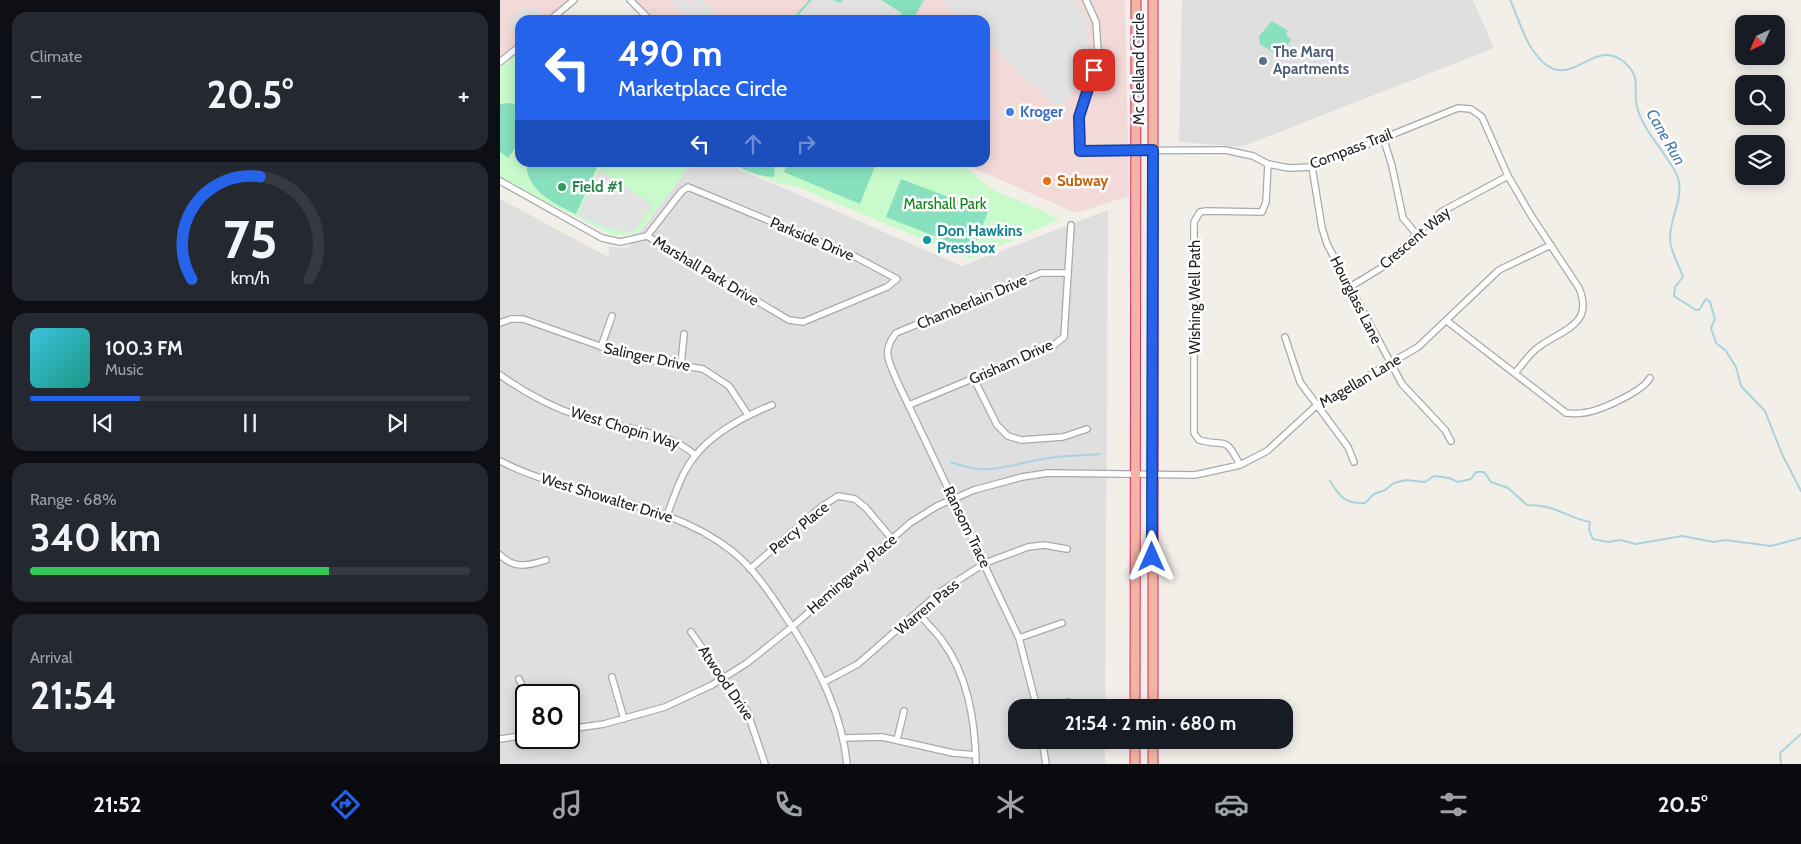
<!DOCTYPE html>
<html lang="en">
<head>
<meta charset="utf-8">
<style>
  body { margin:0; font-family:Cabin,sans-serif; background:#242831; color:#f1f3f6; height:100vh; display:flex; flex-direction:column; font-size:19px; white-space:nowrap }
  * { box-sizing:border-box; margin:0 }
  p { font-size:16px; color:#9ea1a6 }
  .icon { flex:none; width:28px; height:28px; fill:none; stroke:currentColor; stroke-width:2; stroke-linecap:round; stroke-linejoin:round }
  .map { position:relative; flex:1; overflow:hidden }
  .details { display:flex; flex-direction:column; gap:12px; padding:12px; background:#0d0f14; width:500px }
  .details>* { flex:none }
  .banner { position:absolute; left:15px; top:15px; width:475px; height:152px; border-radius:15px; box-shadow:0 2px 12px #0003; background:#2563eb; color:#fff; overflow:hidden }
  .needle { width:32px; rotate:224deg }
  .controls { position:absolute; left:1235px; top:15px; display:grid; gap:10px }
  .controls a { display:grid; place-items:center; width:50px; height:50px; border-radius:10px; background:#171b24; box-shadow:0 2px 12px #0003; font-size:25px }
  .speed { position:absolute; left:15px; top:684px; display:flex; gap:10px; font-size:25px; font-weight:700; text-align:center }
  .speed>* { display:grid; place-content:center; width:65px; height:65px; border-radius:50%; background:#171b24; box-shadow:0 2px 12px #0003; line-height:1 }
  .speed .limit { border:2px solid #111; border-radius:8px; background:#fff; color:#111 }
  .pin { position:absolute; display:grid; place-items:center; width:42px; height:42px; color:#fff; margin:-21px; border-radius:10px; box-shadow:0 2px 8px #0006 }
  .me { position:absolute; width:55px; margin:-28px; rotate:0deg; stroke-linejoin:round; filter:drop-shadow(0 0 4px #0008) }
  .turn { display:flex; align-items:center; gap:18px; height:105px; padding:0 20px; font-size:22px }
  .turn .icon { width:65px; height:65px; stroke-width:2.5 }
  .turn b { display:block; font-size:35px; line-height:42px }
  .lanes { display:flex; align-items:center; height:48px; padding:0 20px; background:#0003; justify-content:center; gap:25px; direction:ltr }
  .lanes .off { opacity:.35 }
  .big { font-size:38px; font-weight:700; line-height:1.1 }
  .details .card { flex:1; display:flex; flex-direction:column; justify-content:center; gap:8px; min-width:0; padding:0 18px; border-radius:15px; background:#242831 }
  .details .dial { align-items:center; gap:0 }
  .dial svg { height:130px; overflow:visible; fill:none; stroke:#363941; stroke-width:7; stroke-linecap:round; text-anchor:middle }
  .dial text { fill:#f1f3f6; stroke:none }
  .song { display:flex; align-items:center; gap:15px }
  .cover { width:60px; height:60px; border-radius:8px; background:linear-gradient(135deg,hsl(190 70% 55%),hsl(170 70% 35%)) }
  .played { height:5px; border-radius:2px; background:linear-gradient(90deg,#2563eb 25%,#363941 25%) }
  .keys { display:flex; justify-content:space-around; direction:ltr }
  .heat { display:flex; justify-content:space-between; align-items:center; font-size:28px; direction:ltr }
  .charge { height:8px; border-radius:4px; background:linear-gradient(90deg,#34c759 68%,#363941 0) }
  .trip { position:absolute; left:508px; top:699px; width:285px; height:50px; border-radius:15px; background:#171b24; box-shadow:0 2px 12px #0003; font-weight:700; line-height:50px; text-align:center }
  .dock { display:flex; height:80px; justify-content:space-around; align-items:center; background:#090b0e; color:#9ea1a6 }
  .dock .icon { width:35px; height:35px }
  .dock .active { color:#2563eb }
  .dock b { font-size:22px; color:#f1f3f6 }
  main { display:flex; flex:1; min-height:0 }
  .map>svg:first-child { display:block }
  .residential { fill:#e0dfdf; fill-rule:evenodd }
  .commercial { fill:#f2dad9 }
  .park { fill:#c8facc }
  .pitch { fill:#88e0be }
  .parking { fill:#e2e2e2 }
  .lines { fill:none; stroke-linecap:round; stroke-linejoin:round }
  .stream { stroke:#aad3df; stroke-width:2 }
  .minor-casing { stroke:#a9a9a9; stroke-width:8 }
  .trunk-casing { stroke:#dc2a67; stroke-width:11 }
  .minor { stroke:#fff; stroke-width:5.5 }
  .trunk { stroke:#f2b4a3; stroke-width:9 }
  .route-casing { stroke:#184099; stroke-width:12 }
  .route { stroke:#2563eb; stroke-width:9 }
  .service-dot { fill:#5c6f8a; stroke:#fff; stroke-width:2 }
  .shop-dot { fill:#3f7fe0; stroke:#fff; stroke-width:2 }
  .food-dot { fill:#e8710a; stroke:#fff; stroke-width:2 }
  .leisure-dot { fill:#2e9e5b; stroke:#fff; stroke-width:2 }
  .culture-dot { fill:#0f9aa8; stroke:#fff; stroke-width:2 }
  .labels { text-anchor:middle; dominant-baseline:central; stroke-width:5; stroke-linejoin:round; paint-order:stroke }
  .service-label { font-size:15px; font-weight:bold; fill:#4e5e75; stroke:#fff; text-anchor:start }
  .street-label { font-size:15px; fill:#222; stroke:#fff }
  .shop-label { font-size:15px; font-weight:bold; fill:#366cbe; stroke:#fff; text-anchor:start }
  .food-label { font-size:15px; font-weight:bold; fill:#c56008; stroke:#fff; text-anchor:start }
  .leisure-label { font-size:15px; font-weight:bold; fill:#27864d; stroke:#fff; text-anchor:start }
  .park-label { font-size:15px; fill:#0c8416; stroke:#fff }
  .culture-label { font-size:15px; font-weight:bold; fill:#0d838f; stroke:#fff; text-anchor:start }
  .water-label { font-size:16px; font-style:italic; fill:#4a7aab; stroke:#fff }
</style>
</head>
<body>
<main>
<section class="details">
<div class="card"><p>Climate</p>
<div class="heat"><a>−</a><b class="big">20.5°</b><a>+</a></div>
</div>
<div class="card dial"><svg viewBox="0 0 100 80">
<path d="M14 69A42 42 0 1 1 86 69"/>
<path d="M14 69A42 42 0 0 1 56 6" stroke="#2563eb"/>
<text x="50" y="56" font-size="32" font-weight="700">75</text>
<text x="50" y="72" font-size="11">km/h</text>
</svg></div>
<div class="card">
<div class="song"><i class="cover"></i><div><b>100.3 FM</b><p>Music</p></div></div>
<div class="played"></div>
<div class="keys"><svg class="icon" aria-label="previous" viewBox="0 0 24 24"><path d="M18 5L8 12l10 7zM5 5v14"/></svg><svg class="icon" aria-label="pause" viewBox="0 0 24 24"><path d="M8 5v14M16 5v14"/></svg><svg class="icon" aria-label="next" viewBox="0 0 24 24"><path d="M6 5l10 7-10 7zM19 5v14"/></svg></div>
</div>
<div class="card"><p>Range · 68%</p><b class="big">340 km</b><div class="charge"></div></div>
<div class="card"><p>Arrival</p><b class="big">21:54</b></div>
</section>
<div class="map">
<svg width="1301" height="764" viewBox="0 0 1301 764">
  <rect width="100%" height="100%" fill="#f2efe9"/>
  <path class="residential" d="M682,0H973L994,48L741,147L679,142Z
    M192,163H226L462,266L608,210L605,707L516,708V740H605V764H0V199L110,258L108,247L128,248ZM26,695H69V738H26Z"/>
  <path class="commercial" d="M0,0H68L44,20H20V41L0,58Z
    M126,0H309L291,20H145Z
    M424,0H625L629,196L576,213L462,163L485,162V20H413Z"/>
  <path class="park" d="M20,51V162L192,163L138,234L113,235L0,179V68Z
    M227,163H461L490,188L560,219L470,259L295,186L280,184Z"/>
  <path class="pitch" d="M309,0H424L413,20H291Z
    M772,21L788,31L786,34L791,40L782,53L777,55L760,44L759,36Z
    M7,103L20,105V142L8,158L0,152V104Z
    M27,163V162L99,163L76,214C56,205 24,189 27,163Z
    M231,163H275L274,177C258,176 245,171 231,163Z
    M367,163L375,166L360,204L284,172L287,163Z
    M401,179L488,212L472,251L386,217Z"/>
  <path class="parking" d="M168,0H187L190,3L193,0H203L217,15L212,20H189Z
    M312,0H333L340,3L343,0H381L402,13L400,20H294Z
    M440,0H575L584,14L589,45V60L582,79L568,99L559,107L555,106L485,39V20H461Z
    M27,6L31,10L36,6L42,14L34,20H20V31L16,34L7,22Z
    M99,170L152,204L139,225L132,232L115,230L77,216Z"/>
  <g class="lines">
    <path class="stream" d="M1010,0C1018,16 1022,34 1032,49C1068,103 1090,34 1124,62C1144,79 1131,90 1138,110C1145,135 1175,162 1179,182C1182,202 1170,218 1170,238C1170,252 1179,264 1183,277L1175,287L1174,296L1196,310H1199L1206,299L1210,302L1215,319L1211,328L1216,343L1226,351L1236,367L1241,386L1265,411L1282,454L1301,491
      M451,462C491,478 511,463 549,458C565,455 582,456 599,454
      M830,481C840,497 845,504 865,503L874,494L885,490L894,483L906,480L925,482L934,476L949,478L958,482L971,479L976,472H984L991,482L1008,488L1027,505C1058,505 1064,517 1090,522L1089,530L1093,539L1108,542L1120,540L1136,544L1182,536L1214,542L1225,540L1271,546L1301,538
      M1281,764L1280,753L1301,734"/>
    <defs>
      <path id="minor" d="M130,0L150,20
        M586,0L596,22L598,52L596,66L579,117L580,151L725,150L753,156L768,164L789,168L812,167L958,108L971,109L982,117L1008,176L1032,217L1079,288C1095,327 1059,330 1036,349C1028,356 1022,365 1015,373
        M50,20L74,0
        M0,62L20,46
        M883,137L892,166L903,218L917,235
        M812,167L822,228L827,244L902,384L945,430L951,441
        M0,181L102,238L120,242L147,236L289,320L303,322L387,287L397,279L354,256L188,187L182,191L147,236
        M850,287L881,268L941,212L1008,176
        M947,321L1066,413C1071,413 1077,414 1082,413C1098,412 1142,392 1150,378
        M0,323L11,319H23L131,357L203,369L229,386L248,415
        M785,337L800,382L848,447L854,462
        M101,347L112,316
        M181,365L184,334
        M0,375C24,392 51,407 79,416C115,428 167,429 195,455
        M474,379L497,425L508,436L521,440L563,437L587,429
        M409,405L554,345L564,337L571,225
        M0,461C74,499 165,498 232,551C259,573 276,603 295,631C321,673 342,715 347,764
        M740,465C724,433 726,448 699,440L694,433V222L700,212L706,211L762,212L766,202L768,164
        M167,515C175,495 181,473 195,456C214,432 245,416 272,405
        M0,555C14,569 28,566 46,560
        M250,569L321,507L338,496L355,499L366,508L392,539
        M418,612C425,622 434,630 441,639C468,675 475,720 476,764
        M191,632L247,711L265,764
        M519,638L562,623
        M112,677L124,719
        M19,679L26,695
        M324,682L358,664L440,592L485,563L528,547L544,545L567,549
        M568,702L537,708L519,638L397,381C389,361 381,352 396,333L541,273H568
        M69,729L104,724L165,707L212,685L247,663L292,627L410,523L437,506L474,490L522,477L548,473L695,475L740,465L767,451L816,406L918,347L999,270L1051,245
        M344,738L382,737L453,753L476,755
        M0,739L26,735
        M397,740L404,711
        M542,740L546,764"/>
      <path id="trunk" d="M653,0V708
        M635,708L636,0
        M635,764V740
        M653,764V740"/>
    </defs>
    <use href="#minor" class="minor-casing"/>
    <use href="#trunk" class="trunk-casing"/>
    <use href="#minor" class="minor"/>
    <use href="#trunk" class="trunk"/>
  </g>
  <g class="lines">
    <defs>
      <path id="route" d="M594,70L579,117L580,151L653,150L652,557"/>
    </defs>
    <use href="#route" class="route-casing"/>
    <use href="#route" class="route"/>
  </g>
  <circle class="service-dot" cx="763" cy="61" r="5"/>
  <circle class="shop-dot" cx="510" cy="112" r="5"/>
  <circle class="food-dot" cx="547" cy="181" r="5"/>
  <circle class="leisure-dot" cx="62" cy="187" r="5"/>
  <circle class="culture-dot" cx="427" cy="240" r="5"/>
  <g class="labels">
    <g class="service-label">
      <text x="773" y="52">The Marq<tspan x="773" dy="17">Apartments</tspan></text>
    </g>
    <g class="street-label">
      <text transform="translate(639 69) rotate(-90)">Mc Clelland Circle</text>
      <text transform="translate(851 149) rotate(-21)">Compass Trail</text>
      <text transform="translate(915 238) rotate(-40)">Crescent Way</text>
      <text transform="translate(312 239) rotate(23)">Parkside Drive</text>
      <text transform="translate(206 271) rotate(31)">Marshall Park Drive</text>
      <text transform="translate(695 297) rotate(-90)">Wishing Well Path</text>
      <text transform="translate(856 300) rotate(63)">Hourglass Lane</text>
      <text transform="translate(472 302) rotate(-23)">Chamberlain Drive</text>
      <text transform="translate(147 357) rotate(12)">Salinger Drive</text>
      <text transform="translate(511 362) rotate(-24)">Grisham Drive</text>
      <text transform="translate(860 381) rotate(-30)">Magellan Lane</text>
      <text transform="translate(125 428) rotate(17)">West Chopin Way</text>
      <text transform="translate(107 498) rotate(17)">West Showalter Drive</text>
      <text transform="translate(467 527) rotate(64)">Ransom Trace</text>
      <text transform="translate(299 528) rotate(-40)">Percy Place</text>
      <text transform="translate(352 574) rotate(-41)">Hemingway Place</text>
      <text transform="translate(427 607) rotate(-40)">Warren Pass</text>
      <text transform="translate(226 683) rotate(56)">Atwood Drive</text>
    </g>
    <g class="shop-label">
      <text x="520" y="112">Kroger</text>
    </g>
    <g class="food-label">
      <text x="557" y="181">Subway</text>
    </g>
    <g class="leisure-label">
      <text x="72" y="187">Field #1</text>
    </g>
    <g class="park-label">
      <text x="445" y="204">Marshall Park</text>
    </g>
    <g class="culture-label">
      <text x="437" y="231">Don Hawkins<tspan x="437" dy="17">Pressbox</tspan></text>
    </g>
    <g class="water-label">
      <text transform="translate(1166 137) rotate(60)">Cane Run</text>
    </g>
  </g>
</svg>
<div class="controls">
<a><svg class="needle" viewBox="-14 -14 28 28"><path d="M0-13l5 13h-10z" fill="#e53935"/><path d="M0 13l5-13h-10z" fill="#9ea1a6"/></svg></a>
<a><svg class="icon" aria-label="search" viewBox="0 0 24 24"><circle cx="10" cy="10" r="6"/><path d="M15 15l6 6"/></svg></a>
<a><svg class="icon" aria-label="layers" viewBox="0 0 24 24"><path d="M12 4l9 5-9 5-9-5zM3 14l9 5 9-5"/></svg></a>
</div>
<div class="speed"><div class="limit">80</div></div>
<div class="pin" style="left:594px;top:70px;background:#d93025"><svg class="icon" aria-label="arrive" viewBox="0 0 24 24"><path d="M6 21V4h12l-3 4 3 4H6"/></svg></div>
<svg class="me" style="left:652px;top:557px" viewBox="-20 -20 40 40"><path d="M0-17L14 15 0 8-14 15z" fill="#2563eb" stroke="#fff" stroke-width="4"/></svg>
<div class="trip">21:54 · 2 min · 680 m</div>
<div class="banner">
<div class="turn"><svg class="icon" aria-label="left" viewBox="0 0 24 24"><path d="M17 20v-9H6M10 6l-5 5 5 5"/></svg><div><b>490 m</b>Marketplace Circle</div></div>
<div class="lanes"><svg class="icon" aria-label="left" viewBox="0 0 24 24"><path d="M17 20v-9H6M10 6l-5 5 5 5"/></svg><svg class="icon off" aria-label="ahead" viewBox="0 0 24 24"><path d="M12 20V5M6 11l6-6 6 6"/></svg><svg class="icon off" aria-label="right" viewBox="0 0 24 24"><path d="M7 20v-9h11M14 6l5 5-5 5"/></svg></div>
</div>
</div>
</main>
<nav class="dock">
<b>21:52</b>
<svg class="icon active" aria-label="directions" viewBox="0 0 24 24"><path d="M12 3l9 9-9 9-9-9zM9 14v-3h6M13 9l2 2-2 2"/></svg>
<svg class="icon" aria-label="music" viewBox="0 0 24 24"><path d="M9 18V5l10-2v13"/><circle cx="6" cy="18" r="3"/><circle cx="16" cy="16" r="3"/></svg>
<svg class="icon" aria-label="phone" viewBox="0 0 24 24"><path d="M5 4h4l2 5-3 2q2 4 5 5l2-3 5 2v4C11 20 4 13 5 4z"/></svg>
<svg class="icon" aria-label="climate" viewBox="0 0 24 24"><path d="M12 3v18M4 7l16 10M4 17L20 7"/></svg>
<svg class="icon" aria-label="car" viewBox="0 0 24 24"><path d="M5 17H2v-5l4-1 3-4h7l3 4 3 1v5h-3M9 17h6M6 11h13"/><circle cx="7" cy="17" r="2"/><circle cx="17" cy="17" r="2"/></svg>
<svg class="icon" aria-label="filters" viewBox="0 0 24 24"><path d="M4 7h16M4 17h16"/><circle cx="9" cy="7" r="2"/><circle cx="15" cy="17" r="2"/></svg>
<b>20.5°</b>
</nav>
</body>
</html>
